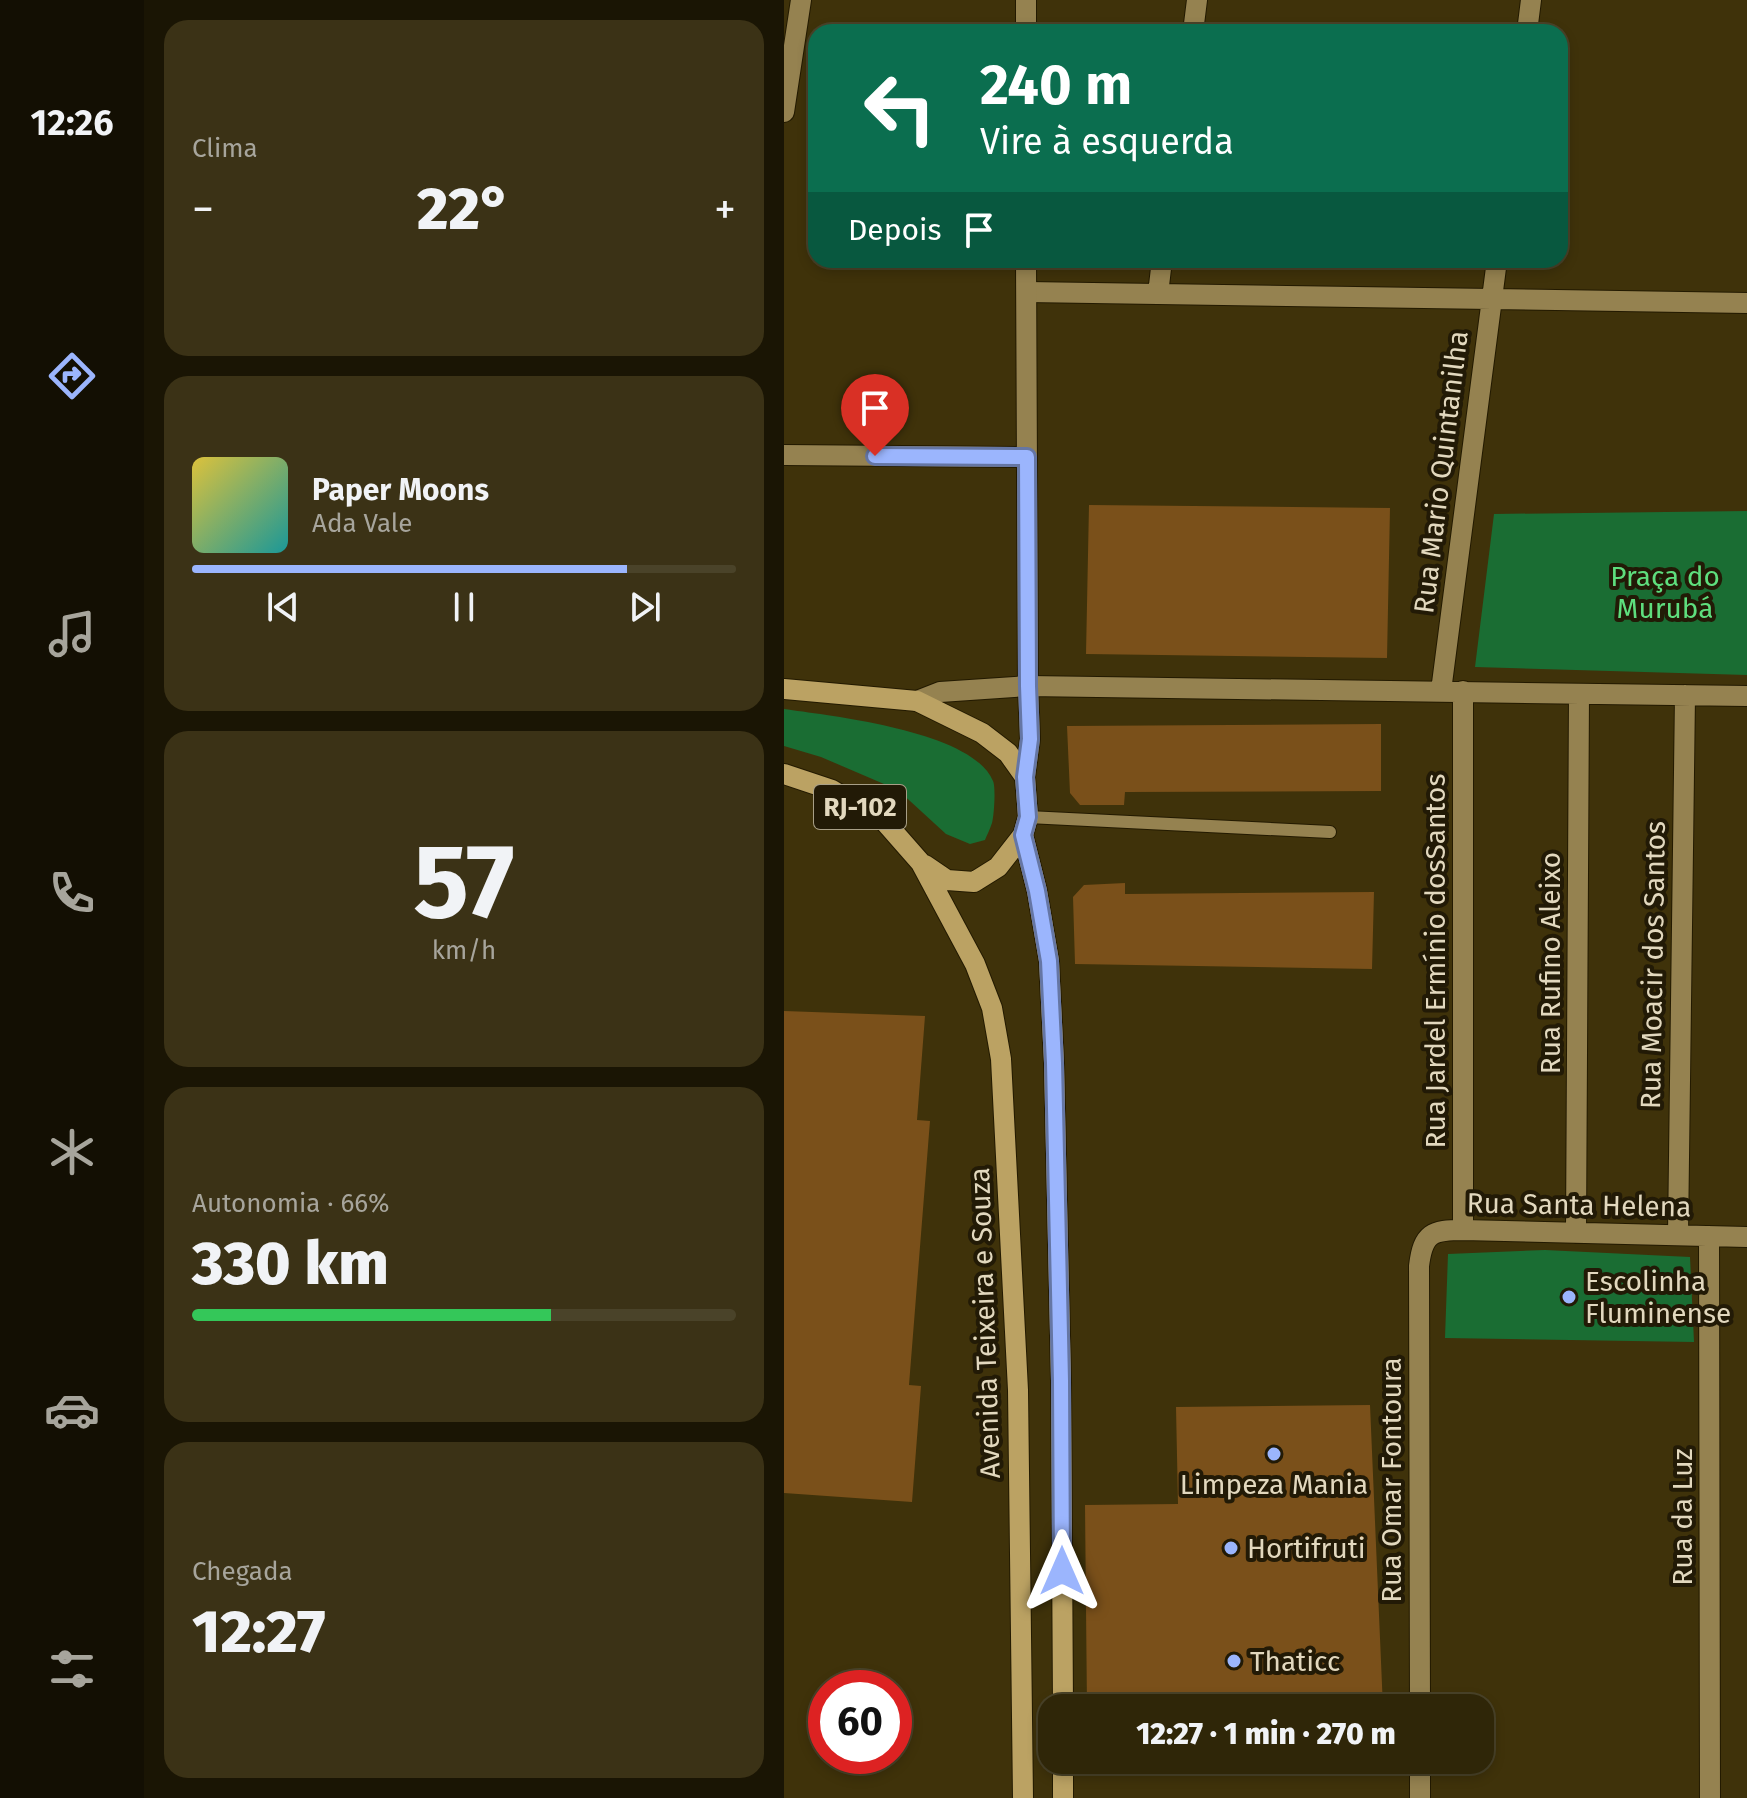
<!DOCTYPE html>
<html lang="pt">
<head>
<meta charset="utf-8">
<style>
  body { margin:0; font-family:"Fira Sans",sans-serif; background:#3b3216; color:#f1f3f6; height:100vh; display:flex; flex-direction:column; font-size:30px; white-space:nowrap }
  * { box-sizing:border-box; margin:0 }
  p { font-size:26px; color:#a7a59c }
  .icon { flex:none; width:44px; height:44px; fill:none; stroke:currentColor; stroke-width:2; stroke-linecap:round; stroke-linejoin:round }
  .map { position:relative; flex:1; overflow:hidden }
  .side { display:flex; flex-direction:column; gap:20px; padding:20px; background:#1a1504; width:640px }
  .side>* { flex:none }
  .top-card { position:absolute; left:24px; top:24px; width:760px; height:244px; border-radius:24px; box-shadow:0 4px 12px #0003,0 0 0 2px #4a4329; background:#0b6e4f; color:#fff; overflow:hidden }
  .speed { position:absolute; left:24px; top:1670px; display:flex; gap:16px; font-size:40px; font-weight:700; text-align:center }
  .speed>* { display:grid; place-content:center; width:104px; height:104px; border-radius:50%; background:#2f2608; box-shadow:0 4px 12px #0003,0 0 0 2px #4a4329; line-height:1 }
  .speed .limit { border:12px solid #d22; background:#fff; color:#111 }
  .pin { position:absolute; display:grid; place-items:center; width:68px; height:68px; color:#fff; margin:-82px -34px; border-radius:50% 50% 50% 0; rotate:-45deg; box-shadow:0 0 8px #0007 }
  .pin .icon { rotate:45deg }
  .me { position:absolute; width:88px; margin:-44px; rotate:0deg; stroke-linejoin:round; filter:drop-shadow(0 0 6px #0008) }
  .turn { display:flex; align-items:center; gap:28px; height:168px; padding:0 40px; font-size:36px }
  .turn .icon { width:104px; height:104px; stroke-width:2.5 }
  .turn b { display:block; font-size:56px; line-height:68px }
  .then { display:flex; align-items:center; height:76px; padding:0 40px; background:#0003; gap:16px; font-size:30px }
  .big { font-size:60px; font-weight:800; line-height:1.1 }
  .side .card { flex:1; display:flex; flex-direction:column; justify-content:center; gap:12px; min-width:0; padding:0 28px; border-radius:24px; background:#3b3216 }
  .side .dial { align-items:center; gap:0 }
  .dial b { font-size:104px; line-height:1 }
  .song { display:flex; align-items:center; gap:24px }
  .cover { width:96px; height:96px; border-radius:12px; background:linear-gradient(135deg,hsl(50 70% 55%),hsl(180 70% 35%)) }
  .played { height:8px; border-radius:4px; background:linear-gradient(90deg,#9bb5fd 80%,#4a4329 80%) }
  .keys { display:flex; justify-content:space-around; direction:ltr }
  .heat { display:flex; justify-content:space-between; align-items:center; font-size:44px; direction:ltr }
  .charge { height:12px; border-radius:6px; background:linear-gradient(90deg,#34c759 66%,#4a4329 0) }
  .trip { position:absolute; left:254px; top:1694px; width:456px; height:80px; border-radius:24px; background:#2f2608; box-shadow:0 4px 12px #0003,0 0 0 2px #4a4329; font-weight:800; line-height:80px; text-align:center }
  main { display:flex; flex:1; min-height:0 }
  .tabs { display:flex; flex-direction:column; width:144px; justify-content:space-around; align-items:center; background:#130f03; color:#a7a59c }
  .tabs .icon { width:56px; height:56px }
  .tabs .active { color:#9bb5fd }
  .tabs b { font-size:36px; color:#f1f3f6 }
  .map>svg:first-child { display:block }
  .green { fill:#1a6d33 }
  .building { fill:#7a501a }
  .lines { fill:none; stroke-linecap:round; stroke-linejoin:round }
  .service-casing { stroke:#231a01; stroke-width:14 }
  .minor-casing { stroke:#231a01; stroke-width:22 }
  .tertiary-casing { stroke:#231a01; stroke-width:22 }
  .primary-casing { stroke:#231a01; stroke-width:22 }
  .service { stroke:#958250; stroke-width:12 }
  .minor { stroke:#958250; stroke-width:20 }
  .tertiary { stroke:#958250; stroke-width:20 }
  .primary { stroke:#bba263; stroke-width:20 }
  .route-casing { stroke:#6576a4; stroke-width:20 }
  .route { stroke:#9bb5fd; stroke-width:14 }
  .poi-dot { fill:#9bb5fd; stroke:#221a06; stroke-width:3 }
  .labels { text-anchor:middle; dominant-baseline:central; stroke-width:8; stroke-linejoin:round; paint-order:stroke }
  .shield { fill:#221a06; stroke:#a89f87; stroke-width:2 }
  .shield-label { font-size:26px; font-weight:bold; fill:#e2d8be }
  .street-label { font-size:28px; fill:#e2d8be; stroke:#221a06 }
  .park-label { font-size:28px; fill:#5ede7d; stroke:#221a06 }
  .poi-label { font-size:28px; fill:#e2d8be; stroke:#221a06; text-anchor:start }
</style>
</head>
<body>
<main>
<nav class="tabs">
<b>12:26</b>
<svg class="icon active" aria-label="directions" viewBox="0 0 24 24"><path d="M12 3l9 9-9 9-9-9zM9 14v-3h6M13 9l2 2-2 2"/></svg>
<svg class="icon" aria-label="music" viewBox="0 0 24 24"><path d="M9 18V5l10-2v13"/><circle cx="6" cy="18" r="3"/><circle cx="16" cy="16" r="3"/></svg>
<svg class="icon" aria-label="phone" viewBox="0 0 24 24"><path d="M5 4h4l2 5-3 2q2 4 5 5l2-3 5 2v4C11 20 4 13 5 4z"/></svg>
<svg class="icon" aria-label="climate" viewBox="0 0 24 24"><path d="M12 3v18M4 7l16 10M4 17L20 7"/></svg>
<svg class="icon" aria-label="car" viewBox="0 0 24 24"><path d="M5 17H2v-5l4-1 3-4h7l3 4 3 1v5h-3M9 17h6M6 11h13"/><circle cx="7" cy="17" r="2"/><circle cx="17" cy="17" r="2"/></svg>
<svg class="icon" aria-label="filters" viewBox="0 0 24 24"><path d="M4 7h16M4 17h16"/><circle cx="9" cy="7" r="2"/><circle cx="15" cy="17" r="2"/></svg>
</nav>
<section class="side">
<div class="card"><p>Clima</p>
<div class="heat"><a>−</a><b class="big">22°</b><a>+</a></div>
</div>
<div class="card">
<div class="song"><i class="cover"></i><div><b>Paper Moons</b><p>Ada Vale</p></div></div>
<div class="played"></div>
<div class="keys"><svg class="icon" aria-label="previous" viewBox="0 0 24 24"><path d="M18 5L8 12l10 7zM5 5v14"/></svg><svg class="icon" aria-label="pause" viewBox="0 0 24 24"><path d="M8 5v14M16 5v14"/></svg><svg class="icon" aria-label="next" viewBox="0 0 24 24"><path d="M6 5l10 7-10 7zM19 5v14"/></svg></div>
</div>
<div class="card dial"><b>57</b><p>km/h</p></div>
<div class="card"><p>Autonomia · 66%</p><b class="big">330 km</b><div class="charge"></div></div>
<div class="card"><p>Chegada</p><b class="big">12:27</b></div>
</section>
<div class="map">
<svg width="963" height="1798" viewBox="0 0 963 1798">
  <rect width="100%" height="100%" fill="#3f320a"/>
  <path class="green" d="M963,511V675L691,667L710,514Z
    M0,709C48,716 189,731 209,781C212,787 210,816 208,823C206,829 203,835 201,840L186,844L162,834L114,790L37,757L0,746Z
    M761,1250L906,1257L910,1342L661,1338L664,1254Z"/>
  <path class="building" d="M305,505L606,508L603,658L302,654Z
    M597,724V791L341,792L340,805H296L286,793L283,726Z
    M341,883V894L590,892L588,969L291,964L289,897L300,885Z
    M0,1011L141,1016L133,1120L146,1121L125,1385L137,1386L128,1502L0,1493Z
    M586,1405L599,1708H303L301,1505L394,1504L392,1407Z"/>
  <g class="lines">
    <defs>
      <path id="service" d="M244,817L546,832"/>
      <path id="minor" d="M409,32L413,0
        M743,32L747,0
        M0,112L17,0
        M243,292L963,303
        M374,294L378,260
        M0,455L243,457
        M657,691L713,260
        M133,701L156,692L244,686L963,696
        M679,1230V691
        M792,1233L795,694
        M894,1235L901,695
        M925,1236L926,1798
        M636,1708L635,1266C639,1233 648,1230 679,1230L963,1237
        M636,1760V1798"/>
      <path id="tertiary" d="M242,0V32
        M241,777L246,739L244,686L242,260"/>
      <path id="primary" d="M0,689L133,701L198,733L224,753L241,777L244,817L239,835L253,891L265,961L270,1063L277,1381L279,1708
        M0,774L48,790L101,822L137,863L191,964L208,1008L217,1059L234,1390L239,1798
        M141,865L163,880L190,882L214,867L239,835
        M279,1760V1798"/>
    </defs>
    <use href="#service" class="service-casing"/>
    <use href="#minor" class="minor-casing"/>
    <use href="#tertiary" class="tertiary-casing"/>
    <use href="#primary" class="primary-casing"/>
    <use href="#service" class="service"/>
    <use href="#minor" class="minor"/>
    <use href="#tertiary" class="tertiary"/>
    <use href="#primary" class="primary"/>
  </g>
  <g class="lines">
    <defs>
      <path id="route" d="M91,456L243,457L244,686L246,739L241,777L244,817L239,835L253,891L265,961L270,1063L277,1381L278,1571"/>
    </defs>
    <use href="#route" class="route-casing"/>
    <use href="#route" class="route"/>
  </g>
  <g class="poi-dot">
    <circle cx="785" cy="1297" r="8"/>
    <circle cx="490" cy="1454" r="8"/>
    <circle cx="447" cy="1548" r="8"/>
    <circle cx="450" cy="1661" r="8"/>
  </g>
  <g class="labels">
    <rect class="shield" x="30" y="785" width="92" height="44" rx="6"/>
    <g class="shield-label">
      <text x="76" y="807">RJ-102</text>
    </g>
    <g class="street-label">
      <text transform="translate(657 472) rotate(-83)">Rua Mario Quintanilha</text>
      <text transform="translate(651 961) rotate(-90)">Rua Jardel Ermínio dosSantos</text>
      <text transform="translate(766 963) rotate(-90)">Rua Rufino Aleixo</text>
      <text transform="translate(869 965) rotate(-89)">Rua Moacir dos Santos</text>
      <text transform="translate(795 1205) rotate(1)">Rua Santa Helena</text>
      <text transform="translate(201 1323) rotate(-92)">Avenida Teixeira e Souza</text>
      <text transform="translate(607 1480) rotate(-90)">Rua Omar Fontoura</text>
      <text transform="translate(898 1517) rotate(-90)">Rua da Luz</text>
    </g>
    <g class="park-label">
      <text x="881" y="576">Praça do<tspan x="881" dy="32">Murubá</tspan></text>
    </g>
    <g class="poi-label">
      <text x="801" y="1281">Escolinha<tspan x="801" dy="32">Fluminense</tspan></text>
      <text x="490" y="1484" text-anchor="middle">Limpeza Mania</text>
      <text x="463" y="1548">Hortifruti</text>
      <text x="466" y="1661">Thaticc</text>
    </g>
  </g>
</svg>
<div class="speed"><div class="limit">60</div></div>
<div class="pin" style="left:91px;top:456px;background:#d93025"><svg class="icon" aria-label="arrive" viewBox="0 0 24 24"><path d="M6 21V4h12l-3 4 3 4H6"/></svg></div>
<svg class="me" style="left:278px;top:1571px" viewBox="-20 -20 40 40"><path d="M0-17L14 15 0 8-14 15z" fill="#9bb5fd" stroke="#fff" stroke-width="4"/></svg>
<div class="trip">12:27 · 1 min · 270 m</div>
<div class="top-card">
<div class="turn"><svg class="icon" aria-label="left" viewBox="0 0 24 24"><path d="M17 20v-9H6M10 6l-5 5 5 5"/></svg><div><b>240 m</b>Vire à esquerda</div></div>
<div class="then">Depois<svg class="icon" aria-label="arrive" viewBox="0 0 24 24"><path d="M6 21V4h12l-3 4 3 4H6"/></svg></div>
</div>
</div>
</main>
</body>
</html>
